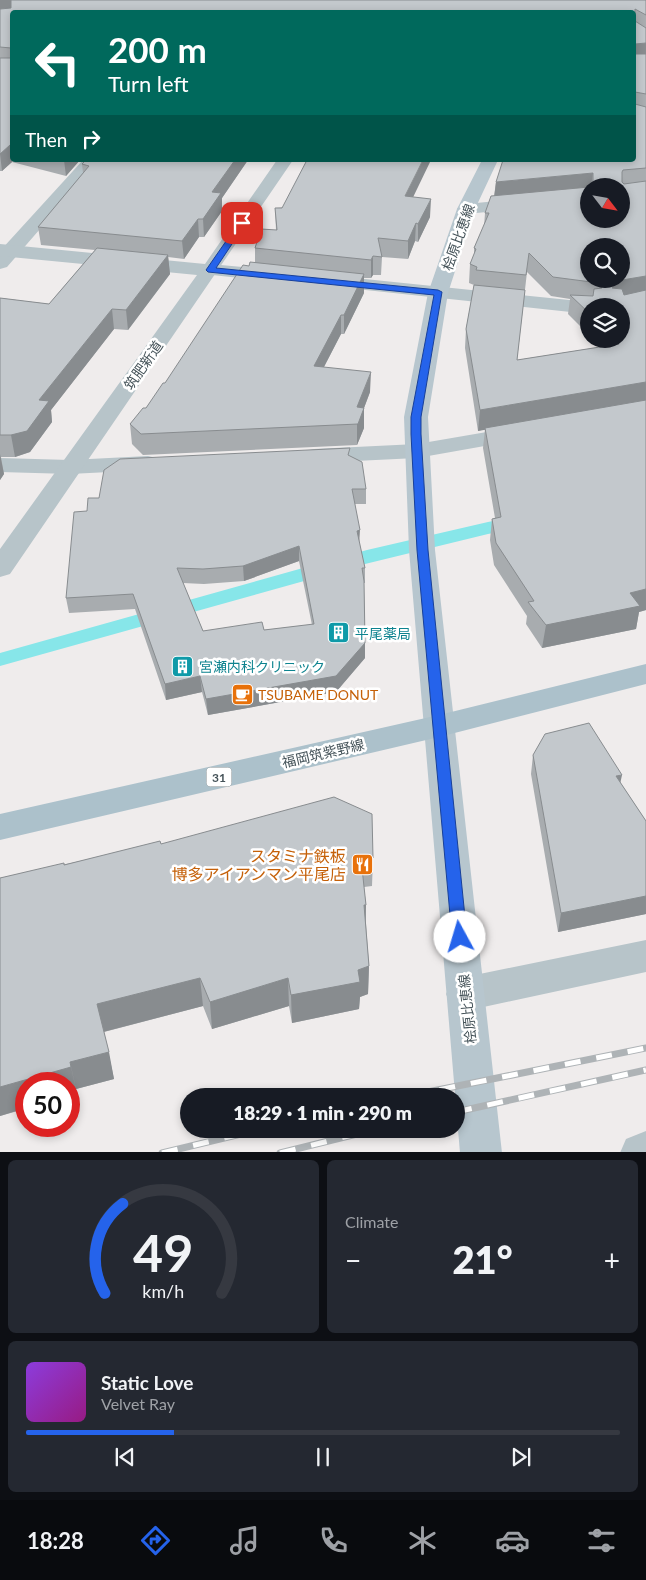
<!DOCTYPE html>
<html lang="en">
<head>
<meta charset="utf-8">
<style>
  body { margin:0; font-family:Lato,"Noto Sans JP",sans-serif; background:#242831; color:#f1f3f6; height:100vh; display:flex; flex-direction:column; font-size:19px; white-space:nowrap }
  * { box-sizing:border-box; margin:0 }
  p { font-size:16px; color:#9ea1a6 }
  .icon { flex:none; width:28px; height:28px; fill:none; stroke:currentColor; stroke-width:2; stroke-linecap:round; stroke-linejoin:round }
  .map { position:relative; height:1152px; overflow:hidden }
  .panel { display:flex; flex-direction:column; gap:8px; padding:8px; background:#0d0f14; flex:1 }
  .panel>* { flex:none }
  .top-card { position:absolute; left:10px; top:10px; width:626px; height:152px; border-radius:5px; box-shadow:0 2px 8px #0003; background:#00695c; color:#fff; overflow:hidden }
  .needle { width:32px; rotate:121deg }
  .buttons { position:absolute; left:580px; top:178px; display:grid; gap:10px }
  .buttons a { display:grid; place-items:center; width:50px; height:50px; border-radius:50%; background:#171b24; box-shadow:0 2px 8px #0003; font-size:25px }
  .speed { position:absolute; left:15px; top:1072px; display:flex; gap:10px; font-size:25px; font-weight:700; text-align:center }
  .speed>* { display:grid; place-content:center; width:65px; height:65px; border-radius:50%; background:#171b24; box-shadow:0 2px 8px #0003; line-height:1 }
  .speed .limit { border:8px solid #d22; background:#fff; color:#111 }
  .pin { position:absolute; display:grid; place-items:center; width:42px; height:42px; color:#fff; margin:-21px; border-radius:10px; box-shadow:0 2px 8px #0006 }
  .me { position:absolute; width:55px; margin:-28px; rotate:354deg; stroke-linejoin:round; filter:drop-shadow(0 0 4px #0008) }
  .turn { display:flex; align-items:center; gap:18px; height:105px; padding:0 15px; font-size:22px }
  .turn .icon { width:65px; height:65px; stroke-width:2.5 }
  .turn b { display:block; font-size:35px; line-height:42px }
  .then { display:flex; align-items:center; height:48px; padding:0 15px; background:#0003; gap:10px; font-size:19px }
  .big { font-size:38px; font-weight:800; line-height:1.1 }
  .panel .widget { flex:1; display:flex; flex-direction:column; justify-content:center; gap:8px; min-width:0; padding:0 18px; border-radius:8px; background:#242831 }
  .panel .dial { align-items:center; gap:0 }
  .dial svg { height:130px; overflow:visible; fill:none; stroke:#363941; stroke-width:7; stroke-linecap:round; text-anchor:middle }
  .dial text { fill:#f1f3f6; stroke:none }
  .song { display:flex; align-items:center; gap:15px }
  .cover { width:60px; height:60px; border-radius:8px; background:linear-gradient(135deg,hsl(270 70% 55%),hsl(310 70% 35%)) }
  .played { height:5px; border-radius:2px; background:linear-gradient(90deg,#2563eb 25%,#363941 25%) }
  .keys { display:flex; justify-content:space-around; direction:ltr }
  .heat { display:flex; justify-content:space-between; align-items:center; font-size:28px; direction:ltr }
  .panel .tiles { flex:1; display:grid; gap:8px; grid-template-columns:1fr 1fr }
  .widget:last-child { grid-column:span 2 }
  .trip { position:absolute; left:180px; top:1088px; width:285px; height:50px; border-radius:25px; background:#171b24; box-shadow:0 2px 8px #0003; font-weight:800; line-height:50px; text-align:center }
  .tab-bar { display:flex; height:80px; justify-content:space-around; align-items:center; background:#090b0e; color:#9ea1a6 }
  .tab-bar .icon { width:35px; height:35px }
  .tab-bar .selected { color:#2563eb }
  .tab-bar b { font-size:22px; color:#f1f3f6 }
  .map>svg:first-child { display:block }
  .water { fill:#87e6e9 }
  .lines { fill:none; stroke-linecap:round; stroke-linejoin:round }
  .minor { fill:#b7c4c9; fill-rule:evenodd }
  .tertiary { fill:#b7c4c9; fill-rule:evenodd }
  .secondary { fill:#b7c6ce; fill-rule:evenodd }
  .primary { fill:#acc1cb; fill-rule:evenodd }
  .rail-casing { stroke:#aeb3b6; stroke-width:7 }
  .rail { stroke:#fff; stroke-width:5; stroke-dasharray:16; stroke-linecap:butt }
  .wall { fill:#a8acaf; fill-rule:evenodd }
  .shaded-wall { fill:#888c8f }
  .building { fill:#c3c8cc; stroke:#888c8f; fill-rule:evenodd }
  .route { fill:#2563eb; stroke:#184099 }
  .labels { text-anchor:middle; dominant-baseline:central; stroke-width:5; stroke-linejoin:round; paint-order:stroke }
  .shield { fill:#fff; stroke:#7d878b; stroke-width:1 }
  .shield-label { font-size:12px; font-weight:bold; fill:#455359 }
  .street-label { font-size:14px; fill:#455359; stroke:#fff }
  .culture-label { font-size:14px; fill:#0d838f; stroke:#fff; text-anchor:start }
  .food-label { font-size:14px; fill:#c56008; stroke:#fff; text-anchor:start }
  .near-food-label { font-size:16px; fill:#c56008; stroke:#fff; text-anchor:end }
</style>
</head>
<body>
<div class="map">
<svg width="646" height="1153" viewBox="0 0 646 1153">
  <rect width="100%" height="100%" fill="#efecec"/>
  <path class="water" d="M646,491L577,516L488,534L365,564L0,666V653L367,550L488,522Z"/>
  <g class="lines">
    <path class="minor" d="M83,160H100L7,267L0,269V251Z
      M589,192V202L466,214L460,213L457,209L460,205L466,204Z
      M210,264L276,270L283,272L286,276L283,280L276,282L203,274L200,270L203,266Z
      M326,275L589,302L596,304L598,306H589V314L319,285L316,281L319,277Z
      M521,426L529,428L533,433L529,438L417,458L314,463L305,461L302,456L305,451L314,449L417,444Z
      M148,456L157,458L160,463L157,468L148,470L70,474L0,472V458L70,460Z
      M646,940V972L465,1011L451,1006L446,994L451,982L465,977Z
      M646,1131V1153H620L626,1139Z"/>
    <path class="tertiary" d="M277,160H293L10,574L0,577V549L197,275L0,256V244L205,264Z"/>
    <path class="secondary" d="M482,160H498L475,209L448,293L428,417L435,550L502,1153H460L409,550L404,417L428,293L457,209Z"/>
    <path class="primary" d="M646,664V684L439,737L0,840V814L439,715Z"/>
    <defs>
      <path id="rail" d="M408,1096L646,1048
        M456,1112L646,1070
        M162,1153L262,1129
        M280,1153L377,1129"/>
    </defs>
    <use href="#rail" class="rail-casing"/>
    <use href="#rail" class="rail"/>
  </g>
  <path class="wall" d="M0,0H646V610L639,612L636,629L542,648L526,624L527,616L494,565L490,540L492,519L495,518L483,448L485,429L478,431L465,348L466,329L474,285L469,283L470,264L474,255V248L484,227L485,213L494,196L496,182L634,160L12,12V160H80L66,176L12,162L2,171H0ZM527,272L551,296L570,299L568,314L589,335V306L621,339H592L600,347L517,360Z
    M86,160H248L222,198V211L204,237H199L184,259L168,257L170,274L128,330L114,329L51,410L52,422L30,452L15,457H1L4,474L0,480V298L49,304L95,250L41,245L38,227L83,173L82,164Z
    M413,197L430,217L418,242L415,241L408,259L382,257L381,275H373L371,278H364V293L344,334H341L324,367L370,392L364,408V428L357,445L143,455L132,444L130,424L146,408L165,383L249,266L255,263V248L276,230L275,208Z
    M350,456L366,489V504H355L359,543L365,568V583H364L365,658L336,692L208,715L202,692L166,700L135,609L69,613L66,598L87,511L99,498ZM299,561L312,625L264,630L203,631L183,583L204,584L244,581Z
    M533,755L620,782L646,821V914L558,932L531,774Z
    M161,844L373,858L372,886L364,887L366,905V924L369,966L368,994L360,997L359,1009L292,1023L289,1006L212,1029L203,1006L104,1032L114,1079L76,1089L77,1094L0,1116V878Z"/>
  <path class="shaded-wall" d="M0,0H12L13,12L0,13Z
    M646,43V58L634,59L635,44Z
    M10,145L12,162L2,171L0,154Z
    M64,160H80L66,176Z
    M235,160H248L222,198V211L204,237L203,219L212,192Z
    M423,160H431L405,214V196Z
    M593,173L591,186H589V191L494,199L496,182Z
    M431,199L430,217L418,242V224Z
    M198,219L199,237L184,259L182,241Z
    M416,223L415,241L408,259V241Z
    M168,255L170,274L128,330L126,310Z
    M373,256V275L371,278V260Z
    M364,274V293L344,334V315Z
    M646,276V292L613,300L612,288L616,281Z
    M112,309L114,329L51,410L52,422L30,452L15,457L11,435Z
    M341,315V334L314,386V366Z
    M371,372L370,392L361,416L364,408V428L357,445V407Z
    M646,382V402L478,431L480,410Z
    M0,454L4,474L0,480Z
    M360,530L359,545L357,531Z
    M299,546V561L244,581L243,566Z
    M646,589V610L639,612L636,629L542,648L546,625L630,593Z
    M365,643V658L336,692L208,715L206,699Z
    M200,676L202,692L166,700L165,684Z
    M622,775L618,794L616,776Z
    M646,896V914L558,932L561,913Z
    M364,905H366L365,933Z
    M369,966L368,994L360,997L359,1009L292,1023L291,995Z
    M200,978L203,1006L103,1032L97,1004Z
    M288,978L289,1006L212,1029L210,1002Z
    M109,1052L114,1079L76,1089L70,1062Z
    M71,1067L77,1094L69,1096V1084H26V1108L0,1116V1087Z"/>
  <path class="building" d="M11,0H646V15L635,9V21L646,28V43L635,44V54H646V94L635,92V104L646,107V168L623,170L622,172V182L624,184L646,181V276L616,281L612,288L622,289L624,295L646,290V382L480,410L466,329L474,285L525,290L517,360L619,344L615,339H621V306H589V313L570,295L593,296L594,289L602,288L599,283L553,277L529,253L526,275L476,270L477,267L470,264L476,249L474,248L489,213H485L491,196L589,187V219H621V186H592L593,185V173L496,182L503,160H634V12H12V146L10,145L0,154V58H11V48L0,47V9L11,8ZM589,246H621V279H589Z
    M86,160H235L212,192L221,193L203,219H198L182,241L38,227L89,166L82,164Z
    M307,160H423L405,196L431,199L418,224L416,223L408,241L378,238L382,257L373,256L371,260L255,248L261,229L277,230L275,208H282Z
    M97,248L168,255L126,310L112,309L39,400L49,401L27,431L11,435H0V298L49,304Z
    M250,262L364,274L344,315H341L314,366L371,372L357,407L364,408L358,424L141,434L130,424L143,408H146L163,383H165L243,265L249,266Z
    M646,400V589L630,593L640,606L546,625L528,602L534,601L496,543L492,519L501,517L485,428Z
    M350,448L348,455L362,462L366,489H352L360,530L357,531L365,568H362L364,581L365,643L336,676L206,699L200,676L165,684L133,594L66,598L74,512L87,511L88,498H99L104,470L120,459ZM299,546L314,624L264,630L262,622L203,631L177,568L203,569L243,566Z
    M589,723L622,775L616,776L646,821V896L561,913L533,755L545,734Z
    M334,797L372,814L373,858L361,859L366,905H364L369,966L358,970L360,982L291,995L288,978L210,1002L200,978L97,1004L109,1052L70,1062L71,1067L0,1087V878L64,863V865L160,841L161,844Z"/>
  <path class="route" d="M240,221L246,223L216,268L438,290L442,292L421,417V434L428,550L467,937L465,941L460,943L454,941L452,937L417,550L411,434V417L434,295L208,272L206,270Z"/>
  <defs>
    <symbol id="building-square" viewBox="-11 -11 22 22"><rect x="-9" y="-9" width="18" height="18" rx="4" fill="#0f9aa8" stroke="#fff"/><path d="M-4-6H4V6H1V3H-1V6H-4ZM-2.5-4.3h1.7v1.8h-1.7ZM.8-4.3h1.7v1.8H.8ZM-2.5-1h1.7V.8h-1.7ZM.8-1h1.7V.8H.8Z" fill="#fff"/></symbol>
    <symbol id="cafe-square" viewBox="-11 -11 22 22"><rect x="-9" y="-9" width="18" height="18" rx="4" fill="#e8710a" stroke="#fff"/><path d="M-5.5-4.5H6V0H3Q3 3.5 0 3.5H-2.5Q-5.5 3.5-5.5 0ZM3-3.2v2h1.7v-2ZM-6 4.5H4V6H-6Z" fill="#fff"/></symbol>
    <symbol id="restaurant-square" viewBox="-11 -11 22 22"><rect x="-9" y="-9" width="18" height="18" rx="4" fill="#e8710a" stroke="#fff"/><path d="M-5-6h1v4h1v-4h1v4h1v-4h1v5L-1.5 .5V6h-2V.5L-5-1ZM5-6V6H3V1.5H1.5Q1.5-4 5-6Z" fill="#fff"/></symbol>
  </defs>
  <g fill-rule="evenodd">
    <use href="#building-square" x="326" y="620" width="25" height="25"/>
    <use href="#building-square" x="170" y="654" width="25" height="25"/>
    <use href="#cafe-square" x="230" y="682" width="25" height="25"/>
    <use href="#restaurant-square" x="350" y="852" width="25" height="25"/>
  </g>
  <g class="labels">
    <rect class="shield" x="206.5" y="767.5" width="25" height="19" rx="4"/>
    <g class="shield-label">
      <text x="219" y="777">31</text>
    </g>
    <g class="street-label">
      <text transform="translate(458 237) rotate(-70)">桧原比恵線</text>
      <text transform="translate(143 365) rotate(-55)">筑肥新道</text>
      <text transform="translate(323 753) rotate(-13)">福岡筑紫野線</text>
      <text transform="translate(467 1009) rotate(-96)">桧原比恵線</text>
    </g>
    <g class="culture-label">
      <text x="355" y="633">平尾薬局</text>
      <text x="199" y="666">宮瀬内科クリニック</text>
    </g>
    <g class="food-label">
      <text x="258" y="694">TSUBAME DONUT</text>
    </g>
    <g class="near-food-label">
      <text x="346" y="855">スタミナ鉄板<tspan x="346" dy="18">博多アイアンマン平尾店</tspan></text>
    </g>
  </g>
</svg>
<div class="buttons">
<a><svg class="needle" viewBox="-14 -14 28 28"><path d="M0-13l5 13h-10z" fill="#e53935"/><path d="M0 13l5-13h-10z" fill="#9ea1a6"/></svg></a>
<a><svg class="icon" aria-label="search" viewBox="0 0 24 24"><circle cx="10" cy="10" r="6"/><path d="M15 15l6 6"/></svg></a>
<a><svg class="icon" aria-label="layers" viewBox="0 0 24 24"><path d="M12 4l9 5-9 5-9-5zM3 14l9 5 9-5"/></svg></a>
</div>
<div class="speed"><div class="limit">50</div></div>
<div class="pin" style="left:242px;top:223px;background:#d93025"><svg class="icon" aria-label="arrive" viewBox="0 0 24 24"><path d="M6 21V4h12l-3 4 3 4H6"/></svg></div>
<svg class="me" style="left:460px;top:937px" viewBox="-20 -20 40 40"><circle r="19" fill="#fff"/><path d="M0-13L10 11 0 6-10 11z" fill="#2563eb"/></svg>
<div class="trip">18:29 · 1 min · 290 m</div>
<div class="top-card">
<div class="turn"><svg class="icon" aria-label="left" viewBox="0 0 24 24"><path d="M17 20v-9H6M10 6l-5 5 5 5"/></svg><div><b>200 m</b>Turn left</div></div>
<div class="then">Then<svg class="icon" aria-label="right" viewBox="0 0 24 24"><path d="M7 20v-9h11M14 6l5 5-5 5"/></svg></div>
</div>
</div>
<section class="panel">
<div class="tiles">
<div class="widget dial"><svg viewBox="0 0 100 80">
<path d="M14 69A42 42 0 1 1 86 69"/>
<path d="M14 69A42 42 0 0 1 25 14" stroke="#2563eb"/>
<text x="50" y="56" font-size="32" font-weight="700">49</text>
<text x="50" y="72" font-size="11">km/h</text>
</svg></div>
<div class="widget"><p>Climate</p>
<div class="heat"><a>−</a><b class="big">21°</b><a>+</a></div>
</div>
<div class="widget">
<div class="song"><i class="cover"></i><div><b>Static Love</b><p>Velvet Ray</p></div></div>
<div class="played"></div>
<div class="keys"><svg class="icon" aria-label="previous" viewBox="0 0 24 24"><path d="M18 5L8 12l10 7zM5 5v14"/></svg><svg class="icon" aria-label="pause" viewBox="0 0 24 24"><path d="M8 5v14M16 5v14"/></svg><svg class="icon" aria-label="next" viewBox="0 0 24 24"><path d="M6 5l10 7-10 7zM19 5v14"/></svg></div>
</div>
</div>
</section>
<nav class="tab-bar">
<b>18:28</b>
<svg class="icon selected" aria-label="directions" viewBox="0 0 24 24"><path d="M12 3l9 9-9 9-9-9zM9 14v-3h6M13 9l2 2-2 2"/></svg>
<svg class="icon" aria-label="music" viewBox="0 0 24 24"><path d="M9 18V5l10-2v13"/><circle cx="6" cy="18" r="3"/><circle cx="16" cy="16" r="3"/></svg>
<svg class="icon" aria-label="phone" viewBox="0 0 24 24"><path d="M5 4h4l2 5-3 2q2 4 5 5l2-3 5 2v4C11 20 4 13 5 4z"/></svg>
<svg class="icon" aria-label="climate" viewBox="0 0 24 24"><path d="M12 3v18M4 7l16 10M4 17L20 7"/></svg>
<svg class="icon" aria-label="car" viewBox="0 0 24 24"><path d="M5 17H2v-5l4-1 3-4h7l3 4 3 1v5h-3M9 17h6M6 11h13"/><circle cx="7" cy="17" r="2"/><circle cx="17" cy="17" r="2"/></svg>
<svg class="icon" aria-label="filters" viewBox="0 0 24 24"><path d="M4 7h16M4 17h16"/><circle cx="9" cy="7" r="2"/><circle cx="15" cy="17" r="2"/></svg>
</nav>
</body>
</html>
